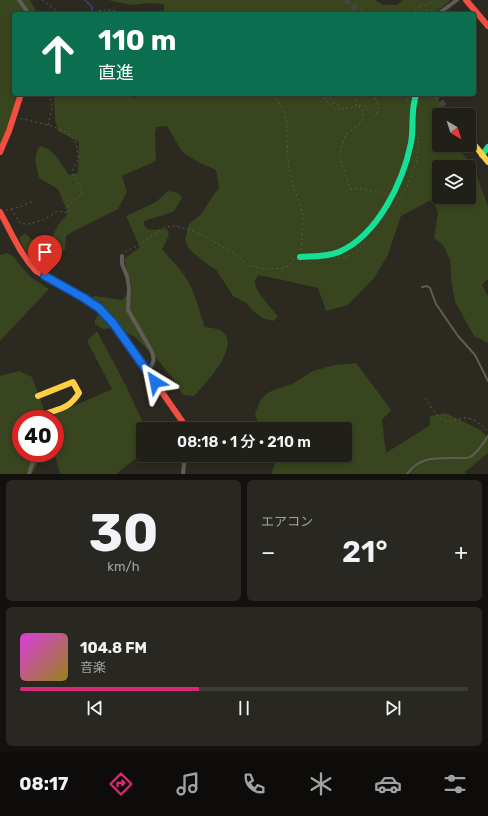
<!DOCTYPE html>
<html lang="ja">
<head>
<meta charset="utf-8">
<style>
  body { margin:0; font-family:Rubik,"Noto Sans JP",sans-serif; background:#282721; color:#f1f3f6; height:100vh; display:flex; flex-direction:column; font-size:15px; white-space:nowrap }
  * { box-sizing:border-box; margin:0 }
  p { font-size:13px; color:#a2a2a2 }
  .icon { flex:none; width:22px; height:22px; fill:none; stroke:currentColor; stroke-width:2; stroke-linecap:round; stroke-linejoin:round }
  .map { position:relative; height:474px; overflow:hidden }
  .side { display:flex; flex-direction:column; gap:6px; padding:6px; background:#12110d; flex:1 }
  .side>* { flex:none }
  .hud { position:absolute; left:12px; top:12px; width:464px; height:84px; border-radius:4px; box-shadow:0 2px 6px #0003,0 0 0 1px #3d3d37; background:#0b6e4f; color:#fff; overflow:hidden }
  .needle { width:26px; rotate:142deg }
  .buttons { position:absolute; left:432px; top:108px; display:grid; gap:8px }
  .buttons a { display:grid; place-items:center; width:44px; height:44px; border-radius:4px; background:#201f18; box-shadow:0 2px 6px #0003,0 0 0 1px #3d3d37; font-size:20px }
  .speed { position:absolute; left:12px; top:410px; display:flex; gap:8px; font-size:20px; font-weight:700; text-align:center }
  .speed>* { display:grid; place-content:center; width:52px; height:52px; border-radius:50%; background:#201f18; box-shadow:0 2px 6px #0003,0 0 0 1px #3d3d37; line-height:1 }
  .speed .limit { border:6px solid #d22; background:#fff; color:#111 }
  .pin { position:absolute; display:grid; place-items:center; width:34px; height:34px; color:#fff; margin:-41px -17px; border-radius:50% 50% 50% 0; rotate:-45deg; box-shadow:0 0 4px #0007 }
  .pin .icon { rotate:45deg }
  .me { position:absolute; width:44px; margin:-22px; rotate:325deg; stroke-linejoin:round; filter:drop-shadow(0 0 3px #0008) }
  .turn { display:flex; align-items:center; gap:14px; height:84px; padding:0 20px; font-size:18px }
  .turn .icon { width:52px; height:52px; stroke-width:2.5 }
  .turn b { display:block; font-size:28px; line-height:34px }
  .big { font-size:30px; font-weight:600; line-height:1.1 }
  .side .tile { flex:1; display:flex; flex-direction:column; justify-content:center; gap:6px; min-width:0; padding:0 14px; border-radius:6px; background:#282721 }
  .side .dial { align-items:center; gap:0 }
  .dial b { font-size:52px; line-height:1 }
  .song { display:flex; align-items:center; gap:12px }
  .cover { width:48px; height:48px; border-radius:6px; background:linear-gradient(135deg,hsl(300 70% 55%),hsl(50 70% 35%)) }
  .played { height:4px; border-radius:2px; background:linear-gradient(90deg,#db2777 40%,#3d3d37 40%) }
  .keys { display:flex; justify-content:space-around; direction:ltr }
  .heat { display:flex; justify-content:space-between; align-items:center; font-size:22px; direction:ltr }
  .side .tiles { flex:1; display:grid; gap:6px; grid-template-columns:1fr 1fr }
  .tile:last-child { grid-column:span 2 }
  .trip { position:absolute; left:136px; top:422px; width:216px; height:40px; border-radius:4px; background:#201f18; box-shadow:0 2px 6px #0003,0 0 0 1px #3d3d37; font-weight:600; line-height:40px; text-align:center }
  .menu { display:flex; height:64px; justify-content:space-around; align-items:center; background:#0d0c0a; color:#a2a2a2 }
  .menu .icon { width:28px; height:28px }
  .menu .selected { color:#db2777 }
  .menu b { font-size:18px; color:#f1f3f6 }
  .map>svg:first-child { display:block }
  .green { fill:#38451e; fill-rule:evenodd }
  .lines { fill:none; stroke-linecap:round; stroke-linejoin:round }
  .stream { stroke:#30476c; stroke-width:1.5 }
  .secondary-tunnel { stroke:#46443b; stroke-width:6; stroke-dasharray:6 3; stroke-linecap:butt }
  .path { stroke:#5b5952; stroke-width:1; stroke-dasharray:2 3; stroke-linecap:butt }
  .lane { stroke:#615c56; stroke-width:2 }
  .street { stroke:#615c56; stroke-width:4 }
  .fast { stroke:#16e098; stroke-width:6 }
  .slow { stroke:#ffcf43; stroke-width:6 }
  .jam { stroke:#f24e42; stroke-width:6 }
  .route-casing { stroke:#114b97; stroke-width:10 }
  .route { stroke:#1a73e8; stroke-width:7 }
</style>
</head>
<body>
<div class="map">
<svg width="488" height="474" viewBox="0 0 488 474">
  <rect width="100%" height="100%" fill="#2b2920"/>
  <path class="green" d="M0,0H30L38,14H14V94H18L9,128L0,148Z
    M108,0H375L383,5H397L403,0H451L434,14H162L164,9V4L149,3L131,5Z
    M54,94H129L135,99V94H436L446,115H439V145H456L474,168L488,206V279L482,285L488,296V343L474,336L455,302L451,277L450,260L443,245L434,238L438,213L433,199L401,216L387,257L374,278L348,305L326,311L318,288L283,280L258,275C258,276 255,280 255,281C253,290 273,309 278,317L273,321L262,318L253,311L246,303L233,296L217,271L204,262L189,249L185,240L189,224L202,213L212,197L219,188L216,170L198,162L182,152L167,126L156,127L155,133L156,161L122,176L127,192L118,209L72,232L66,236L65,250L55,256L45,254L35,257L28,256L19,238L25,233L32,240L44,243L52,237L58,225L68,213L58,189L39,178C37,168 32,155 40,146L49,149L58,159L69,175L78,173L79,142L58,131L55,120ZM439,167H469V197H439Z
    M168,191L178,193L182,198L173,212L144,221V225L149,230L167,229L169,235L162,249C169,258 178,266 184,275C196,292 198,309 205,327C209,328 214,328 218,329C246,342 205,384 194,396L183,395L177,384L158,360L135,337L123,331L119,328L103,329L95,324V320L103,306L91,297L95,296L122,300L132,289L124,259L140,247L126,216L156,202Z
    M7,253L13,256L23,269L32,278L49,289L0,341V255Z
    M97,331L126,386L146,429H143V453L116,474H60L54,453H55V419H21V453H43L32,474H0V376L19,371L32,377L47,418L112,389L87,341Z
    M356,363L366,376L391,410L382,420L386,453L430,425V416L445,413L479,429L488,437V453L465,472L466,474H271L275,464L269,455H345V429H260L255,413L261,399L269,392L294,383L313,371L334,365Z"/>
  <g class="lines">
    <path class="stream" d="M85,0L92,7L93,14"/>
    <path class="secondary-tunnel" d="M345,0L364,14
      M435,94L450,114"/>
    <path class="path" d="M42,0L61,14
      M100,10L102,14
      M89,14C102,9 111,8 124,14
      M413,14V11L418,9L422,3L424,5H429L433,0
      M416,14L429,10H435
      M273,94L282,107L287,121V145L289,170L294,189L298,199L303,215L301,251
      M320,94L336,110L344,109
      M327,94L333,102L344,109L356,106
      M355,94L356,106L364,105L374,117L379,109L374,94
      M405,94L408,103
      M359,106L364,113L361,123L346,134L341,149L340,158L350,189H361L386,193
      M48,125L52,108L50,94
      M393,207L403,194L411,177L417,161V154L419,147L418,137
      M11,209L21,224H28L43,220L58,211L69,213L68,206L82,193L77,180L73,175V169L79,159L76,143L70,135L64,131L48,125L19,118
      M6,210L20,207L34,201
      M125,252L141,244L155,233L166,227L175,226L191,230L206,237L235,254L249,266L267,269L283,268L289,266L294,259H295
      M338,258C352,257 357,252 366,241
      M425,398C430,405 435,415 443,420C451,424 459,417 467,418C476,419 482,426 488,431"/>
    <path class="lane" d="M422,287L427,286L430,288L436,304L458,336L475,355L488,381
      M407,474C420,456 437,458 458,458C461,458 467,459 470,457C477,454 484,442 488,436"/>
    <path class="street" d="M19,0L29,14
      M438,14L457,0
      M122,256V264L127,276L129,288L128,310L151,350C156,361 153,363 148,371
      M29,474L31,467L37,453
      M183,474L185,455"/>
    <path class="fast" d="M450,114L451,115
      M482,155L488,147
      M300,257C313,256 327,257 339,252C378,235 403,182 411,143C413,133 412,122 413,112C413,106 415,100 416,94"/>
    <path class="slow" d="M469,138L488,162
      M38,396L73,382L79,393C70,407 63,408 48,413L47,419"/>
    <path class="jam" d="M466,0L488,26
      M0,152L9,131L21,94
      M0,212C11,232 20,254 36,271L84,298L99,308L107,315L120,332L182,421L185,429"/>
  </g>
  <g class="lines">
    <defs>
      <path id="route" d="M45,276L84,298L99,308L113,323L155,382"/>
    </defs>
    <use href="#route" class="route-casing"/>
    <use href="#route" class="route"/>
  </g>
</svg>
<div class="buttons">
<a><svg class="needle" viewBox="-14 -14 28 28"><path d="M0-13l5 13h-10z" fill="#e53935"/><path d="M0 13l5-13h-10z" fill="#a2a2a2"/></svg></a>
<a><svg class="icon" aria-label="layers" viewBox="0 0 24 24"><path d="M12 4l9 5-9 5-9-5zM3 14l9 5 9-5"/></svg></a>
</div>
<div class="speed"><div class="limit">40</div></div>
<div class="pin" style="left:45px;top:276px;background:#d93025"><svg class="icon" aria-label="arrive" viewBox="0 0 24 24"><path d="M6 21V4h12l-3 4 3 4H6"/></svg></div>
<svg class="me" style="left:155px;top:382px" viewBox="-20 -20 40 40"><path d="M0-17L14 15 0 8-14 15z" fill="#1a73e8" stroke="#fff" stroke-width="4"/></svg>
<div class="trip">08:18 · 1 分 · 210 m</div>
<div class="hud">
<div class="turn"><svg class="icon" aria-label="ahead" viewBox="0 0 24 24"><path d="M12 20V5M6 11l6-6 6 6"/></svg><div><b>110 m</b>直進</div></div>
</div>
</div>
<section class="side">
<div class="tiles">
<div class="tile dial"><b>30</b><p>km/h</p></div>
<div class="tile"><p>エアコン</p>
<div class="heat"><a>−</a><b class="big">21°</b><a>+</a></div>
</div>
<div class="tile">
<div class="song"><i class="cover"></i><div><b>104.8 FM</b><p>音楽</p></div></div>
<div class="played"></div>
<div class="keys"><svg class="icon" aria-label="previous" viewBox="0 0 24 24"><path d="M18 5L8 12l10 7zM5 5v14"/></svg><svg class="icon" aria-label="pause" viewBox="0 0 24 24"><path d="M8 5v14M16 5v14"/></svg><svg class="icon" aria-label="next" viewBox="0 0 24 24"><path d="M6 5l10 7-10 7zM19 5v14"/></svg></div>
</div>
</div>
</section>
<nav class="menu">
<b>08:17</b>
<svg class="icon selected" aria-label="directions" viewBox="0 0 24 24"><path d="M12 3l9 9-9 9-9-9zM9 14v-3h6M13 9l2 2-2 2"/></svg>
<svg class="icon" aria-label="music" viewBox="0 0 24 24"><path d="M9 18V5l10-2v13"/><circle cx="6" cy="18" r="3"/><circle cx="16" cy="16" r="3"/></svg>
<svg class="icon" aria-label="phone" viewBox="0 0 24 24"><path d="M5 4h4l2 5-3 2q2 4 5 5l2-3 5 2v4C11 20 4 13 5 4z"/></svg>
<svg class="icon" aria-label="climate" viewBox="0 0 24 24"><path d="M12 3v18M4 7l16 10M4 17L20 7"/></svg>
<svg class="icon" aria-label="car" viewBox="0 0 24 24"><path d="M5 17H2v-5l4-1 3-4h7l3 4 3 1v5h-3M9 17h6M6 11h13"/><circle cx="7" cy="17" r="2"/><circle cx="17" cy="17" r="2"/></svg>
<svg class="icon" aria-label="filters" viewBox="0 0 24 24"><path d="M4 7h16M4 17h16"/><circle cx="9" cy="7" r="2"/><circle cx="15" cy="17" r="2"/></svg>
</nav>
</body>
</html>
